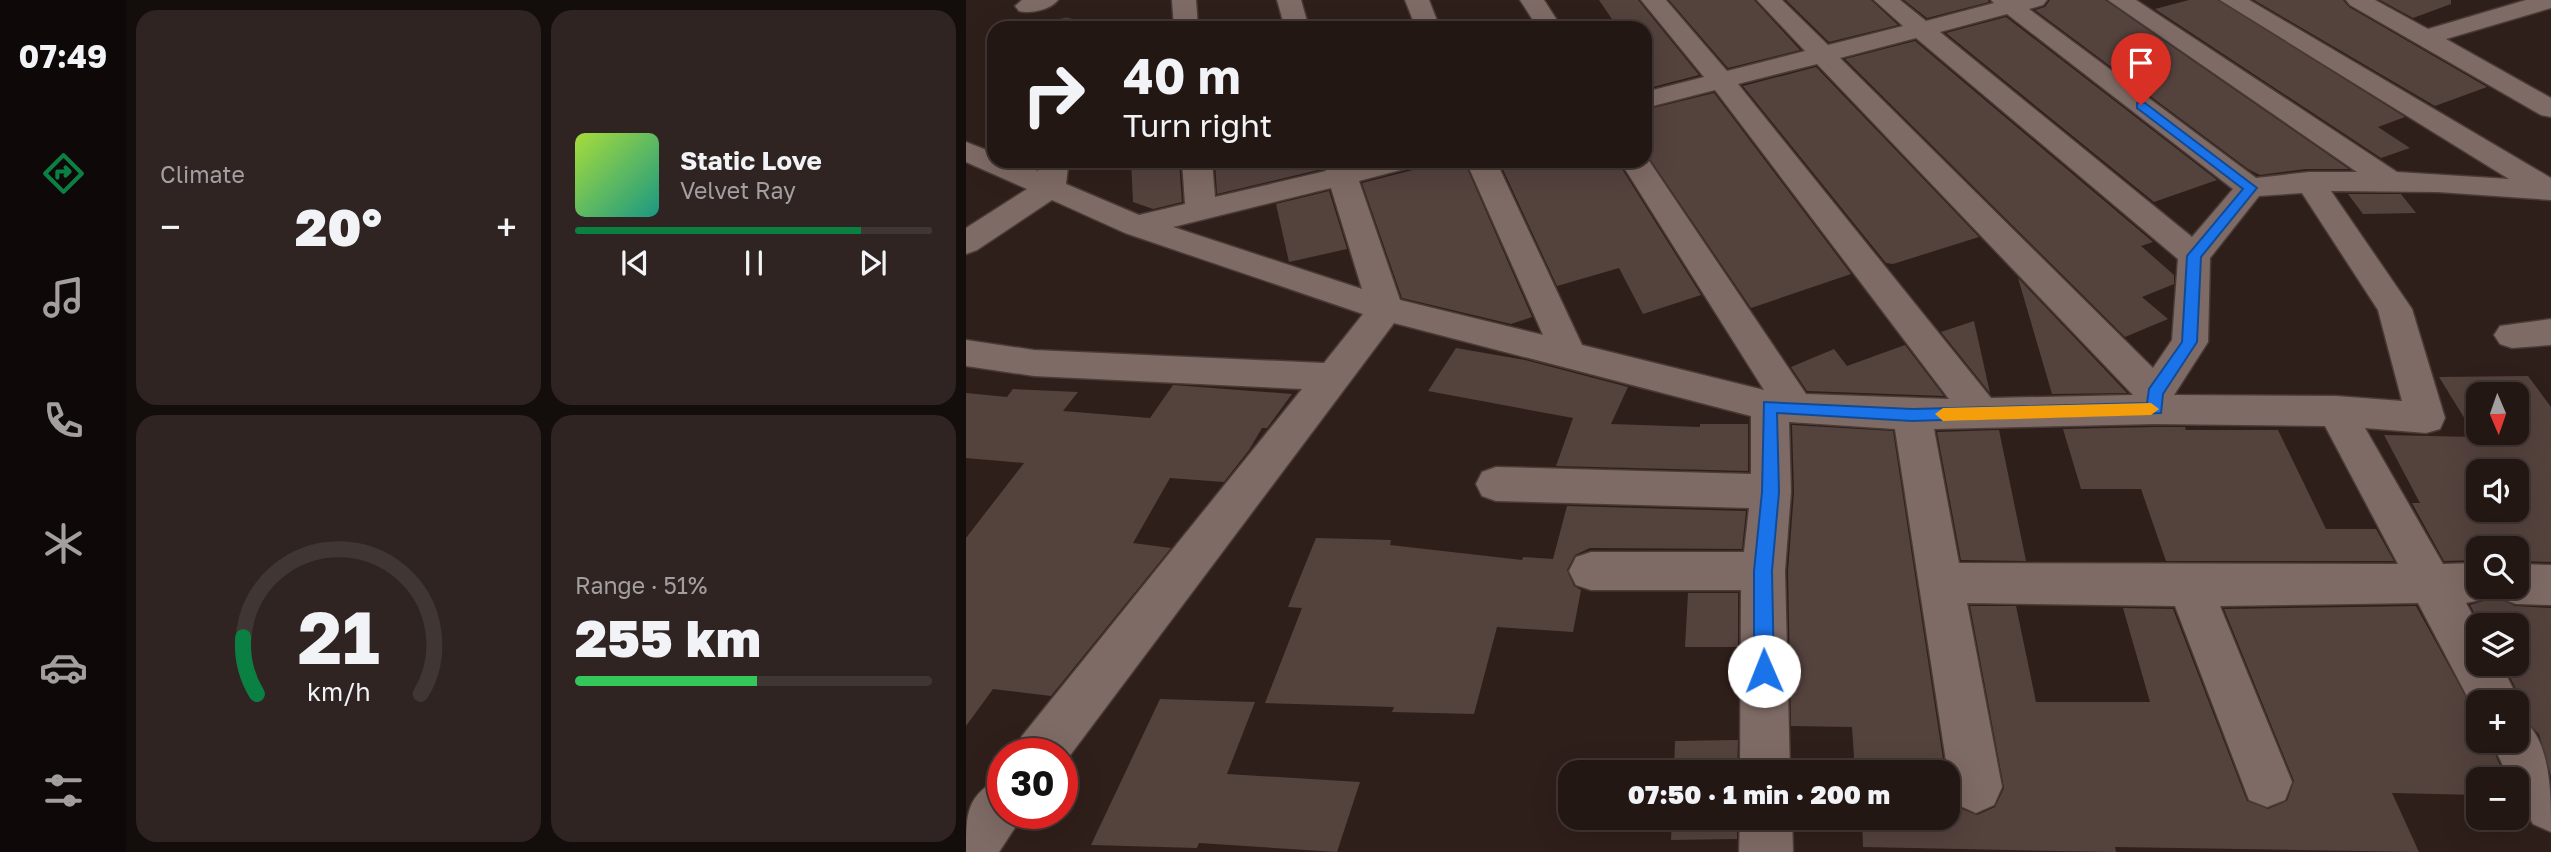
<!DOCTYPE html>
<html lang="en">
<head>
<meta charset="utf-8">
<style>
  body { margin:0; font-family:"Golos Text",sans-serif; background:#2f2422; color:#f1f3f6; height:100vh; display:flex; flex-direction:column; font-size:26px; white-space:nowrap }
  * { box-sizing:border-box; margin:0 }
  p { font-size:23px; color:#a39fa0 }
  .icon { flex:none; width:38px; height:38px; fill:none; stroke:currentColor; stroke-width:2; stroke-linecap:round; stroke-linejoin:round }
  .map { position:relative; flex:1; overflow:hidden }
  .panel { display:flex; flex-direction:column; gap:10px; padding:10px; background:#130d0b; width:840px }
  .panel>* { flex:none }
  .guide { position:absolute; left:21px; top:21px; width:665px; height:147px; border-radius:21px; box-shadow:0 7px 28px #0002,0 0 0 2px #403634; background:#231714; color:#f1f3f6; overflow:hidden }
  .needle { width:46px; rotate:178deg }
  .controls { position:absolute; left:1500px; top:382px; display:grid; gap:14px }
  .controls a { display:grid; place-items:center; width:63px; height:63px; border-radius:14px; background:#231714; box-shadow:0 7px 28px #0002,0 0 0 2px #403634; font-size:35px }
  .speed { position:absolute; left:21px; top:738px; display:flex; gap:14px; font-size:35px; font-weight:700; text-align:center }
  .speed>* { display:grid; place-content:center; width:91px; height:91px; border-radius:50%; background:#231714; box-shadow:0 7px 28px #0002,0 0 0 2px #403634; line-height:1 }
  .speed .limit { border:10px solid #d22; background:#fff; color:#111 }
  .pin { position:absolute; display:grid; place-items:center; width:60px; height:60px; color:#fff; margin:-72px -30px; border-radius:50% 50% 50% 0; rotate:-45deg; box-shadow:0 0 7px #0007 }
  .pin .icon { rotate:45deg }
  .me { position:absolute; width:77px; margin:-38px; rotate:359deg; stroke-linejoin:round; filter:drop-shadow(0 0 5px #0008) }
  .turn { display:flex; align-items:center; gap:24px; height:147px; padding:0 21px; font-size:32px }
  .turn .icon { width:91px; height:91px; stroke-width:2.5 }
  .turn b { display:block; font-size:49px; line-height:60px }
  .big { font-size:52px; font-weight:800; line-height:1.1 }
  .panel .card { flex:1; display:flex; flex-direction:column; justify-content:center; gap:10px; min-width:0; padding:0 24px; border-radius:21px; background:#2f2422 }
  .panel .dial { align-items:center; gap:0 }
  .dial svg { height:182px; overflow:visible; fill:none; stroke:#403634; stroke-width:7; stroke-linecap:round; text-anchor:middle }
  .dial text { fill:#f1f3f6; stroke:none }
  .song { display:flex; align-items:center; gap:21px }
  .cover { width:84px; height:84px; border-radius:10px; background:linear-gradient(135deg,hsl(80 70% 55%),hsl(170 70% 35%)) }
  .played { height:7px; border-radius:4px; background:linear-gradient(90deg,#0b8043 80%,#403634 80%) }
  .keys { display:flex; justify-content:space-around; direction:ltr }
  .heat { display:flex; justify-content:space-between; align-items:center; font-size:38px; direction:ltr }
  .charge { height:10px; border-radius:5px; background:linear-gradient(90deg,#34c759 51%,#403634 0) }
  .panel .tiles { flex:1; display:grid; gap:10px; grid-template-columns:repeat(2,1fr) }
  .trip { position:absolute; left:592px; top:760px; width:402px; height:70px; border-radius:21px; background:#231714; box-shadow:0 7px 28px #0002,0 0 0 2px #403634; font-weight:800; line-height:70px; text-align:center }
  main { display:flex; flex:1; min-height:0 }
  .tabs { display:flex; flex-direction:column; width:126px; justify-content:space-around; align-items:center; background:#0e0908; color:#a39fa0 }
  .tabs .icon { width:49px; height:49px }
  .tabs .active { color:#0b8043 }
  .tabs b { font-size:32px; color:#f1f3f6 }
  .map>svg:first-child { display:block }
  .building { fill:#54423d; fill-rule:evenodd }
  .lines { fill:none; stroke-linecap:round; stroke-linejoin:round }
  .minor-casing { stroke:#493b38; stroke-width:3 }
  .minor { fill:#7f6b65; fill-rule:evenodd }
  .route { fill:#1a73e8; stroke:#114b97; stroke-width:2 }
  .slow { fill:#f59e0b }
</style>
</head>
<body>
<main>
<nav class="tabs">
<b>07:49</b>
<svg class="icon active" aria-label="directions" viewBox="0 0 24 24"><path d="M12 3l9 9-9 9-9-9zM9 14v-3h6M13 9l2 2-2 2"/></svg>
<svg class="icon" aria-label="music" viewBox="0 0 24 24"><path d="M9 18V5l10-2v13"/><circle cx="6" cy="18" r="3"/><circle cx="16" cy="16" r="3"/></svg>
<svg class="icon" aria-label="phone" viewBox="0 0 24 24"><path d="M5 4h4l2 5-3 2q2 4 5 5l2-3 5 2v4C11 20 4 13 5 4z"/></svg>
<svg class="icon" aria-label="climate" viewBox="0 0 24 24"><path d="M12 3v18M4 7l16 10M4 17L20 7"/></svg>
<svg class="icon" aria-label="car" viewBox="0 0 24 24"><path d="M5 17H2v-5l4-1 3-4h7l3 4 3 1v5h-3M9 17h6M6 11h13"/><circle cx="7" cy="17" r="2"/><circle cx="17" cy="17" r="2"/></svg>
<svg class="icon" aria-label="filters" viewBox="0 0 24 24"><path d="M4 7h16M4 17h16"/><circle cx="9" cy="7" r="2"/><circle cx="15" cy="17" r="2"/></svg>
</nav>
<section class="panel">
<div class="tiles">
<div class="card"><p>Climate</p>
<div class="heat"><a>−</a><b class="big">20°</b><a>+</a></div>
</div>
<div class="card">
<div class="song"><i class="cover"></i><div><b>Static Love</b><p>Velvet Ray</p></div></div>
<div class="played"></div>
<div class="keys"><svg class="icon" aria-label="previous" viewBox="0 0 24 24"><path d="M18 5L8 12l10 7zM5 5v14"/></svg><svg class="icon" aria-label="pause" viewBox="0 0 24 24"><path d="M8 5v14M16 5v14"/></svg><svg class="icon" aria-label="next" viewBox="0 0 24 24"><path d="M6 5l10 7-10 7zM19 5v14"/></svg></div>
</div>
<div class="card dial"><svg viewBox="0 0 100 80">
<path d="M14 69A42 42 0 1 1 86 69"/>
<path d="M14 69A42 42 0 0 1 8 44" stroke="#0b8043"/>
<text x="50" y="56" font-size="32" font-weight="700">21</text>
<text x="50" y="72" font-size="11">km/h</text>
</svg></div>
<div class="card"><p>Range · 51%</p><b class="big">255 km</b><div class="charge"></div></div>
</div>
</section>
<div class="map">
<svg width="1585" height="852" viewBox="0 0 1585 852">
  <rect width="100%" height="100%" fill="#2f1f1a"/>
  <path class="building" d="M633,0H672L733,75L679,89V28H652Z
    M703,0H788L834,50L762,68Z
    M820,0H905L932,25L863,42Z
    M938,0H1022L1023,2L961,18Z
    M1084,0H1139L1383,169H1340L1294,175L1282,169L1069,10L1079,7Z
    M1223,0H1252L1439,117L1412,127L1444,148L1415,158L1189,9Z
    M1288,0H1377L1383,7L1521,87L1469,106Z
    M1414,0H1485V4L1447,18Z
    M1040,17L1251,180L1188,202L980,33Z
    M949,41L1187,242L1175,246L1208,275V284L1176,297L1202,319L1159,337L879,59Z
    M850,67L1013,237L927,264L920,263L777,86Z
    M748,93L885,274L785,308L679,152V110Z
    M165,161H213L216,202L187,209L167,202Z
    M249,161H354L356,169L251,194Z
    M454,161H498L566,317L545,324L436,298L396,183L447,170Z
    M533,161H651L735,295L677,314L653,268L591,286Z
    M363,191L381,249L323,262L310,204Z
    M1382,194H1435L1450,213L1397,214Z
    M1052,278L1161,393L1086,394Z
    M1008,321L1024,393L975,332Z
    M939,345L978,396L841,391L825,367L868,349L881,366Z
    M490,348L559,360L662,387L645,424L734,427V424H782V471L590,466L607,418L462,391Z
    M1562,376L1585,407V562L1550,561V548H1512V560L1478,561L1446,503H1454L1418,435L1510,437L1473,377ZM1512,394H1550V432H1512ZM1512,471H1550V509H1512Z
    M207,385L326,394L301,428H296L283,450L258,482L204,478L167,543L205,548L85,696L27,689L0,726V538L58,463L0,458V393L41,397L47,389L112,392L97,411L184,418Z
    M826,425L927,431L979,772H889L886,727L825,726L822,571L828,492Z
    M1189,427H1219L1220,430H1312L1360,529H1410L1428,561H1200L1175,489H1115L1097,429Z
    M1033,430L1060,561L995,560L971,432Z
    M601,506L780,511L776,549L624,548L609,555L601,570L608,586L615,590L607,632L531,627L508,714L426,712L428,707L299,703L336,608L322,607L350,538L425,540L424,545L556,560L557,557L587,559Z
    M722,593H772V647H719Z
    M1531,597L1549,606L1585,608V776L1573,734L1551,713L1556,701L1537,663H1550V625H1515L1504,605Z
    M1004,606H1050L1070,702H1184L1157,608L1207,609L1281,801L1302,809L1321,801L1328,781L1258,609L1450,606L1512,719V740H1523L1540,779H1512V795L1426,793L1453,852L1149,847L1150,852H1147L897,847L896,817H982V788L991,807L1011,815L1029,807L1038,788Z
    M194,699L289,702L261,774L394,782L371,852L233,843L231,848L125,845Z
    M772,740L771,772H708L709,741Z
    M706,817H771V839L705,840Z"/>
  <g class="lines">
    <defs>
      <path id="minor" d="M56,0H92C84,10 64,14 53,11L49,6Z
        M206,0H230L232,28H208Z
        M311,0H335L343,28H319Z
        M439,0H463L474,28H450Z
        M554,0H578L596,28H572Z
        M675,0H700L761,71L839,51L791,0H816L862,45L937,26L908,0H934L960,21L1028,3L1025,0H1081L1077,5L1063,9L1290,178L1343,172H1391L1142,0H1170L1431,172L1543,179L1254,0H1283L1585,178V200L1472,192L1365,191L1446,309L1479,418L1474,429L1460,433L1399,428L1477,564L1512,563V586H1550V564L1585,565V605L1550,604L1534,598L1531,590L1528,597L1500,603L1512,625V663H1534L1554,702L1550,711V702H1512V717L1452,603L1254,606L1326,782L1319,800L1301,807L1283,800L1209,606L1001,603L1036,787L1028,805L1010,813L992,805L984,787L929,429L823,422L825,492L819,571L824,772H774L775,590H625L610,585L603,571L610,557L625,552H778L783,508L530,501L516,496L510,484L516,472L530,467L785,474V416L428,323L96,766V754H49L56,736L336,389L68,376L0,366V340L68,350L358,363L397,314L159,233L86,200L11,250L0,254V228L61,189L0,162V142L28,153V161H47L72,171L76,161H98L102,167L100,184L173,215L219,204L216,161H246L249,197L360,171L356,161H386L387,164L400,161H451L446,167L393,181L434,300L577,335L500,161H530L616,345L798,390L654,161H679V155L840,394L983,399L749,90L679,108V92L738,77ZM1041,14L1267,189L1226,237L974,32ZM950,38L1212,259L1206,340L1187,368L874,58ZM851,64L1167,395L1025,398L772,84ZM365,188L396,289L207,227ZM1336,193L1412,310L1436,401L1370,396L1208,395L1242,342L1244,258L1293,196ZM1189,424L1359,426L1432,564L993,563L968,429Z
        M1380,0H1409L1462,29L1560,0H1585V8L1480,39L1585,98V117L1575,115L1384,5Z
        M100,19L109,21L112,28H88L91,21Z
        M1585,319V345L1546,348L1534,344L1528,335L1534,326Z
        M1550,715C1585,734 1585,790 1585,832L1567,824L1550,793V779H1543L1525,740H1550Z
        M37,777V814H58L33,852H0C0,814 0,794 37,777Z
        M774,817H826L827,852H773Z"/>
    </defs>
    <use href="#minor" class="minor-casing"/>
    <use href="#minor" class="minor"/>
  </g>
  <path class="route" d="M1171,103H1179L1291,188L1235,257L1231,342L1197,394L1195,413L946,421L811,413L813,492L806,571L808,671L805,678L798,681L791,678L788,671V571L796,492L798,402L946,409L1181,403L1183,389L1216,342L1221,256L1277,189L1171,108Z"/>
  <path class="slow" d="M1185,403L1193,409L1185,415L977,421L969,414L977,408Z"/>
</svg>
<div class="controls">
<a><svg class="needle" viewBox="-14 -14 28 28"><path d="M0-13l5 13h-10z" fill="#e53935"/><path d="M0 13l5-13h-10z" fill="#a39fa0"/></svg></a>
<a><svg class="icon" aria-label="sound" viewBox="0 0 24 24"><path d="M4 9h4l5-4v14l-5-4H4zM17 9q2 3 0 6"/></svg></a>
<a><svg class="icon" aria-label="search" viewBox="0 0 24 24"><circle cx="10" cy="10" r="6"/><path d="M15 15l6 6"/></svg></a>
<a><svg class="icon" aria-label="layers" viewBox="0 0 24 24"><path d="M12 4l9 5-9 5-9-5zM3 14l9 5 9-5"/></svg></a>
<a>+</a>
<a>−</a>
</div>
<div class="speed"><div class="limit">30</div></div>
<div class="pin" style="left:1175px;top:105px;background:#d93025"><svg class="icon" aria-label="arrive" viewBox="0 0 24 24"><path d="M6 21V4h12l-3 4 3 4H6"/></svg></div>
<svg class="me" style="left:798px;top:671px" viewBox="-20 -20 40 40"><circle r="19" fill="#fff"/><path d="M0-13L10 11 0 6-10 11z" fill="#1a73e8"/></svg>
<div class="trip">07:50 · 1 min · 200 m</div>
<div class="guide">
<div class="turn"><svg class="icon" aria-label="right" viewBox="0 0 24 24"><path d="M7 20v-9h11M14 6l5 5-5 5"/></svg><div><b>40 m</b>Turn right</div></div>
</div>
</div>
</main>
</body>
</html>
